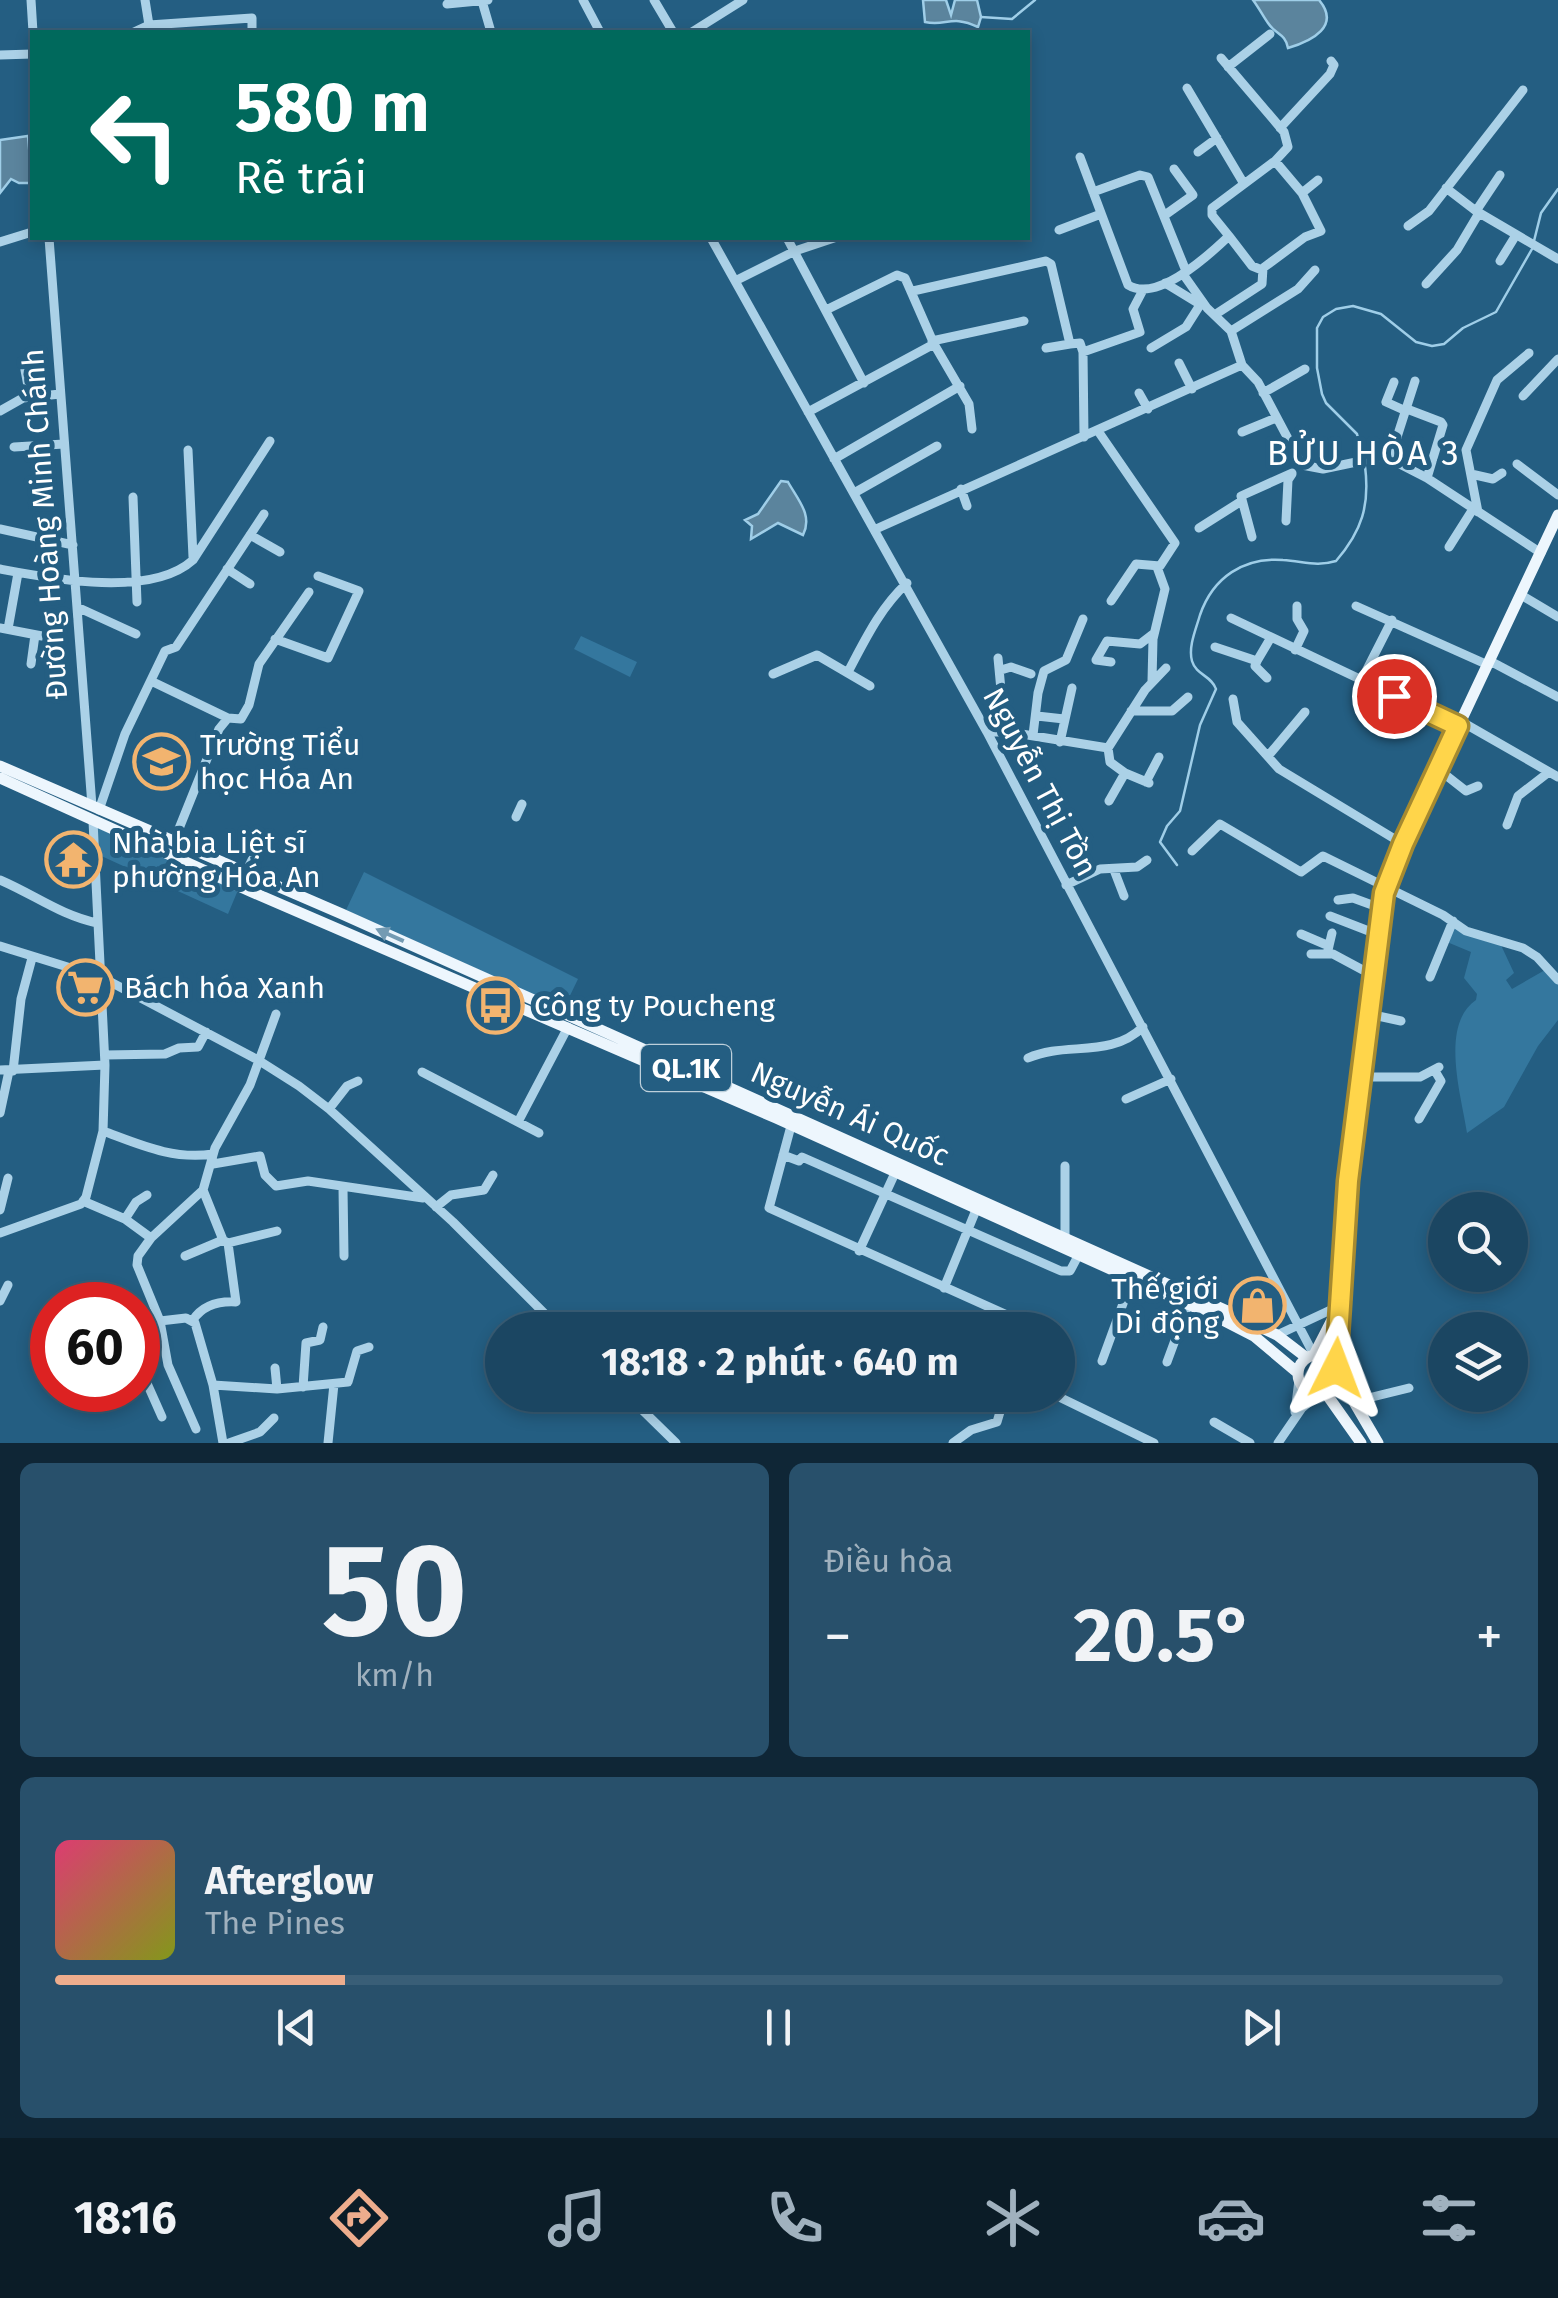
<!DOCTYPE html>
<html lang="vi">
<head>
<meta charset="utf-8">
<style>
  body { margin:0; font-family:"Fira Sans",sans-serif; background:#28506b; color:#f1f3f6; height:100vh; display:flex; flex-direction:column; font-size:38px; white-space:nowrap }
  * { box-sizing:border-box; margin:0 }
  p { font-size:32px; color:#a0b1be }
  .icon { flex:none; width:55px; height:55px; fill:none; stroke:currentColor; stroke-width:2; stroke-linecap:round; stroke-linejoin:round }
  .map { position:relative; height:1443px; overflow:hidden }
  .panel { display:flex; flex-direction:column; gap:20px; padding:20px; background:#0f2636; flex:1 }
  .panel>* { flex:none }
  .top-card { position:absolute; left:30px; top:30px; width:1000px; height:210px; border-radius:0px; box-shadow:0 5px 15px #0003,0 0 0 2px #395e77; background:#00695c; color:#fff; overflow:hidden }
  .fabs { position:absolute; left:1428px; top:1192px; display:grid; gap:20px }
  .fabs a { display:grid; place-items:center; width:100px; height:100px; border-radius:50%; background:#1b4662; box-shadow:0 5px 15px #0003,0 0 0 2px #395e77; font-size:50px }
  .speed { position:absolute; left:30px; top:1282px; display:flex; gap:20px; font-size:50px; font-weight:700; text-align:center }
  .speed>* { display:grid; place-content:center; width:130px; height:130px; border-radius:50%; background:#1b4662; box-shadow:0 5px 15px #0003,0 0 0 2px #395e77; line-height:1 }
  .speed .limit { border:15px solid #d22; background:#fff; color:#111 }
  .pin { position:absolute; display:grid; place-items:center; width:85px; height:85px; color:#fff; margin:-42px; border:5px solid #fff; border-radius:50%; box-shadow:0 2px 10px #0007 }
  .me { position:absolute; width:110px; margin:-55px; rotate:3deg; stroke-linejoin:round; filter:drop-shadow(0 0 8px #0008) }
  .turn { display:flex; align-items:center; gap:35px; height:210px; padding:0 40px; font-size:45px }
  .turn .icon { width:130px; height:130px; stroke-width:2.5 }
  .turn b { display:block; font-size:70px; line-height:85px }
  .big { font-size:75px; font-weight:700; line-height:1.1 }
  .panel .tile { flex:1; display:flex; flex-direction:column; justify-content:center; gap:15px; min-width:0; padding:0 35px; border-radius:15px; background:#28506b }
  .panel .dial { align-items:center; gap:0 }
  .dial b { font-size:130px; line-height:1 }
  .song { display:flex; align-items:center; gap:30px }
  .cover { width:120px; height:120px; border-radius:15px; background:linear-gradient(135deg,hsl(340 70% 55%),hsl(70 70% 35%)) }
  .played { height:10px; border-radius:5px; background:linear-gradient(90deg,#eead8d 20%,#395e77 20%) }
  .keys { display:flex; justify-content:space-around; direction:ltr }
  .heat { display:flex; justify-content:space-between; align-items:center; font-size:55px; direction:ltr }
  .panel .tiles { flex:1; display:grid; gap:20px; grid-template-columns:1fr 1fr }
  .tile:last-child { grid-column:span 2 }
  .trip { position:absolute; left:485px; top:1312px; width:590px; height:100px; border-radius:50px; background:#1b4662; box-shadow:0 5px 15px #0003,0 0 0 2px #395e77; font-weight:700; line-height:100px; text-align:center }
  .tab-bar { display:flex; height:160px; justify-content:space-around; align-items:center; background:#0b1c27; color:#a0b1be }
  .tab-bar .icon { width:70px; height:70px }
  .tab-bar .current { color:#eead8d }
  .tab-bar b { font-size:45px; color:#f1f3f6 }
  .map>svg:first-child { display:block }
  .green { fill:#34779e }
  .water { fill:#5b849d; stroke:#9fcee8; stroke-width:2.5 }
  .lines { fill:none; stroke-linecap:round; stroke-linejoin:round }
  .stream { stroke:#9fcee8; stroke-width:2.5 }
  .minor { stroke:#abd1e7; stroke-width:9 }
  .major { stroke:#edf6fd; stroke-width:11 }
  .oneway { fill:#749bb3 }
  .route-casing { stroke:#a68a30; stroke-width:25 }
  .route { stroke:#ffd54a; stroke-width:18 }
  .labels { text-anchor:middle; dominant-baseline:central; stroke-width:10; stroke-linejoin:round; paint-order:stroke }
  .shield { fill:#245e82; stroke:#bdcfda; stroke-width:2.5 }
  .shield-label { font-size:28px; font-weight:bold; fill:#fff }
  .street-label { font-size:30px; fill:#fff; stroke:#245e82 }
  .poi-label { font-size:30px; fill:#fff; stroke:#245e82; text-anchor:start }
  .quarter-label { font-size:35px; letter-spacing:2.5px; fill:#fff; stroke:#245e82 }
</style>
</head>
<body>
<div class="map">
<svg width="1558" height="1443" viewBox="0 0 1558 1443">
  <rect width="100%" height="100%" fill="#245e82"/>
  <path class="green" d="M581,636L637,662L630,677L574,649Z
    M96,827L238,890L228,914L97,854Z
    M364,872L578,979L564,1008L346,910Z
    M1454,925L1500,943L1514,973L1506,980L1512,989L1545,970L1558,984V1020L1538,1046L1504,1107L1467,1133C1462,1098 1439,1025 1476,1000L1477,994L1464,978L1471,952L1447,942Z"/>
  <path class="water" d="M923,0H946L951,15L955,0H977L981,17L978,27C951,14 946,27 925,22Z
    M1253,0H1319C1341,26 1312,41 1288,48C1285,33 1276,35 1268,23C1263,16 1259,8 1253,0Z
    M28,136L32,183H19L11,179L0,193V140Z
    M781,481L788,482C798,500 813,515 803,535L778,523L751,539L752,526L745,520L758,514Z"/>
  <g class="lines">
    <path class="stream" d="M981,17L1012,19L1035,0
      M1534,241L1541,213L1558,189
      M1363,458L1357,434L1326,403L1322,394L1317,368V328L1323,317L1336,309L1353,306L1381,314L1416,342L1432,346L1444,344L1463,328L1496,312L1532,249
      M1177,865L1160,842L1167,826L1180,811L1200,725L1216,689C1212,676 1196,675 1192,661C1188,647 1196,629 1200,615C1213,577 1244,557 1283,560C1303,561 1316,567 1336,561C1362,531 1370,505 1365,466"/>
    <path class="minor" d="M31,0L33,32
      M145,0L149,25
      M583,0L600,32
      M654,0L673,32
      M482,1L491,32
      M447,4L488,0
      M134,32L149,25L252,18V32
      M692,32L743,0
      M0,55L32,54
      M1228,67L1270,34
      M1187,88L1244,184
      M1280,128L1330,74L1334,65L1331,61
      M1198,152L1217,138
      M1080,157L1128,285C1157,303 1208,256 1229,236L1212,215V208L1275,161L1288,147L1284,132L1221,58
      M1446,188L1476,211L1558,259
      M1093,192L1140,175L1148,177L1186,271
      M1302,193L1318,180
      M1476,211L1500,175
      M1165,215L1193,195L1174,169
      M1408,226L1429,211L1523,90
      M1059,230L1101,214
      M1229,236L1252,266L1262,270
      M49,238L92,806
      M711,238L987,732L1314,1355
      M787,238L864,383
      M0,242L32,232
      M1500,261L1516,235
      M1183,274L1207,308L1231,331L1242,365L1258,382L1302,465L1323,469L1380,457L1390,459L1427,478L1541,553
      M735,281L795,251L834,238
      M1165,283L1201,305
      M1426,284L1457,250L1479,213
      M913,291L1046,261L1051,264L1070,344L1080,343L1083,352L1084,437
      M828,309L897,275L905,278L934,344L969,404L972,429
      M1216,314L1262,284L1263,268L1305,237L1321,231L1302,193L1275,161
      M1231,331L1298,289L1315,270
      M932,341L1024,321
      M1046,348L1070,344
      M1151,348L1186,327L1200,305
      M1083,352L1140,332L1133,309L1143,290
      M1179,363L1192,389
      M25,370L30,397
      M1394,382L1386,402L1406,411
      M1139,393L1148,409
      M1263,393L1305,369
      M1523,396L1558,359
      M1407,409L1441,422L1443,425L1427,478
      M0,411L23,398L60,394
      M808,412L934,344
      M1098,431L1175,543L1160,566L1136,564L1111,601
      M1242,432L1276,418
      M14,447L64,444
      M188,450L193,557
      M834,459L960,386
      M1390,459L1415,381
      M1517,464L1558,495
      M1471,474L1493,479L1502,473
      M961,489L967,506
      M854,493L937,446
      M133,497L137,602
      M1478,512L1466,450L1497,380L1529,353
      M1286,521L1288,480L1292,474
      M1199,528L1240,502
      M0,529L73,545
      M876,529L1242,365
      M250,535L280,552
      M1252,537L1241,496L1292,473
      M1449,547L1473,509
      M0,569C53,579 151,598 193,560L270,441
      M227,569L250,584
      M1521,595L1558,617
      M1356,606L1488,665
      M77,607L136,634
      M1231,618L1459,726
      M0,628L42,636
      M8,629L18,573
      M275,639L328,658L359,591L318,576
      M1215,647L1257,661L1270,639
      M1295,650L1304,631L1297,619V606
      M1257,661L1255,666L1267,678
      M1490,661L1558,697
      M1111,662L1096,660L1107,641L1140,644L1153,634
      M31,664L35,635
      M1001,670L1011,667L1031,674
      M848,672C865,640 880,608 907,583
      M773,674L817,655L870,686
      M151,681L228,718L241,719L249,705L259,664L309,592
      M1152,681L1153,639L1165,589L1157,567
      M1361,681L1392,620
      M1233,699L1237,722L1279,769L1403,844
      M1131,711H1172L1188,697
      M1037,716L1064,719
      M1462,722L1558,777
      M987,732H1009L1108,748L1145,690L1166,668
      M992,732L1001,690L998,658
      M1033,735L1038,693L1044,671L1066,660L1083,619
      M1060,742L1072,688
      M1108,748L1110,762L1125,773L1109,801
      M1268,756L1305,712
      M1438,769L1466,791L1478,786
      M1125,773L1149,783
      M1146,782L1159,757
      M99,810L125,734L165,651L176,647L264,514
      M516,817L522,804
      M1507,825L1518,796L1549,772
      M174,841L219,729L228,718
      M1192,851L1220,824L1301,872L1323,856L1443,915L1466,931L1523,948L1537,957L1558,980
      M1114,870L1124,896
      M246,872L260,844
      M0,880C35,895 60,915 97,923
      M1066,885L1100,869L1137,867L1147,860
      M1338,900L1353,898L1383,909
      M1330,916L1379,935
      M1301,934L1329,946
      M0,946L103,978L258,1060L299,1086L329,1109L453,1222L561,1330
      M1328,950L1332,933
      M1311,954H1333L1374,976
      M1430,977L1453,921
      M276,1014L250,1085L215,1148L203,1190L151,1238L138,1256L137,1265L160,1321L186,1318L195,1323L213,1385L277,1389L348,1382L357,1351L369,1347
      M1369,1014L1401,1021
      M105,1055L165,1054L179,1048L198,1047L206,1032
      M1028,1058C1066,1041 1110,1059 1143,1027
      M0,1070L105,1065
      M13,1071L21,999L32,958
      M422,1072L539,1133
      M1361,1077H1420L1439,1067
      M1126,1099L1171,1079
      M329,1109L347,1086L358,1081
      M0,1113L9,1071
      M1419,1119L1441,1081L1435,1071
      M518,1122L568,1027
      M791,1126L769,1208L1029,1325
      M103,1131C141,1145 173,1160 213,1154
      M783,1155L799,1161L802,1157L1061,1271H1070L1078,1256
      M213,1164L260,1156L265,1175L276,1186L308,1181L423,1198
      M343,1188L344,1256
      M203,1190L223,1240
      M83,1201L125,1219L151,1238
      M436,1207L451,1195L484,1190L493,1175
      M0,1210L8,1178
      M125,1219L136,1202L147,1195
      M0,1233L81,1204L86,1197L103,1131L105,1065L93,821
      M1065,1238V1166
      M859,1251L895,1173
      M185,1256L223,1240L228,1243L277,1231
      M944,1288L976,1210
      M0,1301L8,1285
      M193,1320C203,1305 219,1301 236,1302L228,1243
      M160,1321L168,1365L196,1429
      M1277,1335L1337,1307
      M138,1349L163,1339
      M1102,1361L1132,1279
      M1167,1362L1188,1305
      M138,1363L162,1417
      M275,1368L277,1389
      M213,1385L223,1443
      M303,1387L306,1343L320,1340L323,1327
      M627,1395L676,1443
      M1055,1395L1154,1443
      M1356,1401L1409,1388
      M1295,1412L1299,1380
      M1214,1422L1250,1443
      M229,1443L260,1432L274,1418
      M328,1443L334,1384
      M953,1443L971,1430L997,1422L1005,1395
      M1278,1443L1302,1408L1319,1394"/>
    <path class="major" d="M0,766L342,914L1225,1310L1277,1335L1307,1358
      M0,778L252,892L776,1118L1221,1319L1254,1336L1298,1373
      M1298 1374a19 19 0 1 1 38 0a19 19 0 1 1-38 0Z
      M1314,1355L1335,1314
      M1334,1365L1348,1181L1385,893L1403,844L1558,515
      M1337,1373L1378,1443
      M1325,1392L1361,1443"/>
  </g>
  <defs><path id="oneway-solid" d="M-6-.8H1V-3.2L6.5 0L1 3.2V.8H-6Z" transform="scale(2.5)"/></defs>
  <use class="oneway" href="#oneway-solid" transform="translate(390 935) rotate(-156)"/>
  <g class="lines">
    <defs>
      <path id="route" d="M1336,1368L1348,1181L1384,893L1403,844L1458,726L1394,696"/>
    </defs>
    <use href="#route" class="route-casing"/>
    <use href="#route" class="route"/>
  </g>
  <defs>
    <symbol id="school-ring" viewBox="-11 -11 22 22"><circle r="9.5" fill="#245e82" stroke="#f2b46f" stroke-width="1.5"/><path d="M0-5L7-2L0 1L-7-2ZM-4 1L0 2.5L4 1V4Q0 6-4 4Z" fill="#f2b46f"/></symbol>
    <symbol id="temple-ring" viewBox="-11 -11 22 22"><circle r="9.5" fill="#245e82" stroke="#f2b46f" stroke-width="1.5"/><path d="M0-6L5-2H3V0L6.5 2.5H4V6H1.5V3h-3V6H-4V2.5H-6.5L-3 0V-2H-5Z" fill="#f2b46f"/></symbol>
    <symbol id="supermarket-ring" viewBox="-11 -11 22 22"><circle r="9.5" fill="#245e82" stroke="#f2b46f" stroke-width="1.5"/><path d="M-6-5.5h2.5l.6 2H6L4.5 2H-2.5L-4.4-4H-6ZM-1.5 3.2a1.3 1.3 0 1 0 .1 0ZM3 3.2a1.3 1.3 0 1 0 .1 0Z" fill="#f2b46f"/></symbol>
    <symbol id="bus-ring" viewBox="-11 -11 22 22"><circle r="9.5" fill="#245e82" stroke="#f2b46f" stroke-width="1.5"/><path d="M-5-6H5V4H4V6H2V4H-2V6H-4V4H-5ZM-3.5-4V0h7V-4ZM-3.5 1.2v1.5H-2V1.2ZM2 1.2v1.5H3.5V1.2Z" fill="#f2b46f"/></symbol>
    <symbol id="shop-ring" viewBox="-11 -11 22 22"><circle r="9.5" fill="#245e82" stroke="#f2b46f" stroke-width="1.5"/><path d="M-5-2.5h2.3a2.7 3.5 0 0 1 5.4 0H5L5.5 6h-11ZM-1.5-2.5h3a1.5 2.3 0 0 0-3 0Z" fill="#f2b46f"/></symbol>
  </defs>
  <g fill-rule="evenodd">
    <use href="#school-ring" x="130" y="730" width="63" height="63"/>
    <use href="#temple-ring" x="42" y="828" width="63" height="63"/>
    <use href="#supermarket-ring" x="54" y="956" width="63" height="63"/>
    <use href="#bus-ring" x="464" y="974" width="63" height="63"/>
    <use href="#shop-ring" x="1226" y="1274" width="63" height="63"/>
  </g>
  <g class="labels">
    <rect class="shield" x="641" y="1045" width="90" height="46" rx="8"/>
    <g class="shield-label">
      <text x="686" y="1068">QL.1K</text>
    </g>
    <g class="street-label">
      <text transform="translate(45 524) rotate(-94)">Đường Hoàng Minh Chánh</text>
      <text transform="translate(1040 782) rotate(62)">Nguyễn Thị Tồn</text>
      <text transform="translate(850 1114) rotate(24)">Nguyễn Ái Quốc</text>
    </g>
    <g class="poi-label">
      <text x="200" y="745">Trường Tiểu<tspan x="200" dy="34">học Hóa An</tspan></text>
      <text x="112" y="843">Nhà bia Liệt sĩ<tspan x="112" dy="34">phường Hóa An</tspan></text>
      <text x="124" y="988">Bách hóa Xanh</text>
      <text x="534" y="1006">Công ty Poucheng</text>
      <text x="1219" y="1289" text-anchor="end">Thế giới<tspan x="1219" dy="34">Di động</tspan></text>
    </g>
    <g class="quarter-label">
      <text x="1364" y="453">BỬU HÒA 3</text>
    </g>
  </g>
</svg>
<div class="fabs">
<a><svg class="icon" aria-label="search" viewBox="0 0 24 24"><circle cx="10" cy="10" r="6"/><path d="M15 15l6 6"/></svg></a>
<a><svg class="icon" aria-label="layers" viewBox="0 0 24 24"><path d="M12 4l9 5-9 5-9-5zM3 14l9 5 9-5"/></svg></a>
</div>
<div class="speed"><div class="limit">60</div></div>
<div class="pin" style="left:1394px;top:696px;background:#d93025"><svg class="icon" aria-label="arrive" viewBox="0 0 24 24"><path d="M6 21V4h12l-3 4 3 4H6"/></svg></div>
<svg class="me" style="left:1336px;top:1368px" viewBox="-20 -20 40 40"><path d="M0-17L14 15 0 8-14 15z" fill="#ffd54a" stroke="#fff" stroke-width="4"/></svg>
<div class="trip">18:18 · 2 phút · 640 m</div>
<div class="top-card">
<div class="turn"><svg class="icon" aria-label="left" viewBox="0 0 24 24"><path d="M17 20v-9H6M10 6l-5 5 5 5"/></svg><div><b>580 m</b>Rẽ trái</div></div>
</div>
</div>
<section class="panel">
<div class="tiles">
<div class="tile dial"><b>50</b><p>km/h</p></div>
<div class="tile"><p>Điều hòa</p>
<div class="heat"><a>−</a><b class="big">20.5°</b><a>+</a></div>
</div>
<div class="tile">
<div class="song"><i class="cover"></i><div><b>Afterglow</b><p>The Pines</p></div></div>
<div class="played"></div>
<div class="keys"><svg class="icon" aria-label="previous" viewBox="0 0 24 24"><path d="M18 5L8 12l10 7zM5 5v14"/></svg><svg class="icon" aria-label="pause" viewBox="0 0 24 24"><path d="M8 5v14M16 5v14"/></svg><svg class="icon" aria-label="next" viewBox="0 0 24 24"><path d="M6 5l10 7-10 7zM19 5v14"/></svg></div>
</div>
</div>
</section>
<nav class="tab-bar">
<b>18:16</b>
<svg class="icon current" aria-label="directions" viewBox="0 0 24 24"><path d="M12 3l9 9-9 9-9-9zM9 14v-3h6M13 9l2 2-2 2"/></svg>
<svg class="icon" aria-label="music" viewBox="0 0 24 24"><path d="M9 18V5l10-2v13"/><circle cx="6" cy="18" r="3"/><circle cx="16" cy="16" r="3"/></svg>
<svg class="icon" aria-label="phone" viewBox="0 0 24 24"><path d="M5 4h4l2 5-3 2q2 4 5 5l2-3 5 2v4C11 20 4 13 5 4z"/></svg>
<svg class="icon" aria-label="climate" viewBox="0 0 24 24"><path d="M12 3v18M4 7l16 10M4 17L20 7"/></svg>
<svg class="icon" aria-label="car" viewBox="0 0 24 24"><path d="M5 17H2v-5l4-1 3-4h7l3 4 3 1v5h-3M9 17h6M6 11h13"/><circle cx="7" cy="17" r="2"/><circle cx="17" cy="17" r="2"/></svg>
<svg class="icon" aria-label="filters" viewBox="0 0 24 24"><path d="M4 7h16M4 17h16"/><circle cx="9" cy="7" r="2"/><circle cx="15" cy="17" r="2"/></svg>
</nav>
</body>
</html>
